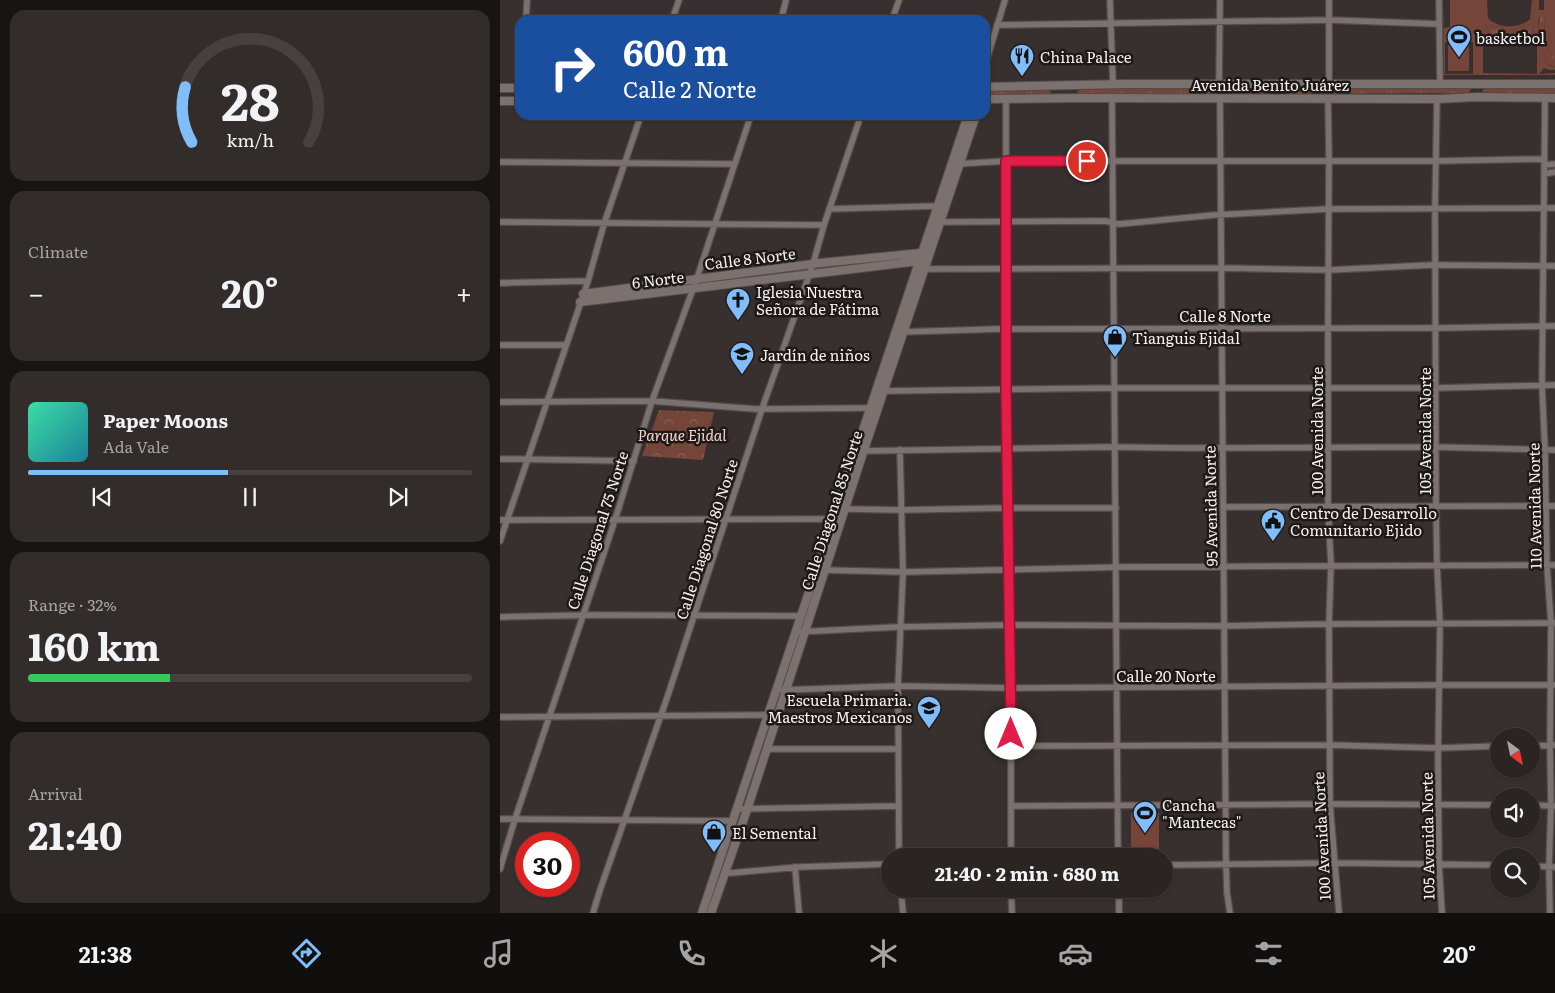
<!DOCTYPE html>
<html lang="en">
<head>
<meta charset="utf-8">
<style>
  body { margin:0; font-family:Literata,serif; background:#322c2a; color:#f1f3f6; height:100vh; display:flex; flex-direction:column; font-size:19px; white-space:nowrap }
  * { box-sizing:border-box; margin:0 }
  p { font-size:16px; color:#a5a4a5 }
  .icon { flex:none; width:28px; height:28px; fill:none; stroke:currentColor; stroke-width:2; stroke-linecap:round; stroke-linejoin:round }
  .map { position:relative; flex:1; overflow:hidden }
  .side { display:flex; flex-direction:column; gap:10px; padding:10px; background:#171413; width:500px }
  .side>* { flex:none }
  .hud { position:absolute; left:15px; top:15px; width:475px; height:105px; border-radius:15px; box-shadow:0 1px 4px #0004,0 0 0 1px #464140; background:#1a4fa0; color:#fff; overflow:hidden }
  .needle { width:32px; rotate:147deg }
  .buttons { position:absolute; left:990px; top:728px; display:grid; gap:10px }
  .buttons a { display:grid; place-items:center; width:50px; height:50px; border-radius:50%; background:#2a2422; box-shadow:0 1px 4px #0004,0 0 0 1px #464140; font-size:25px }
  .speed { position:absolute; left:15px; top:832px; display:flex; gap:10px; font-size:25px; font-weight:700; text-align:center }
  .speed>* { display:grid; place-content:center; width:65px; height:65px; border-radius:50%; background:#2a2422; box-shadow:0 1px 4px #0004,0 0 0 1px #464140; line-height:1 }
  .speed .limit { border:8px solid #d22; background:#fff; color:#111 }
  .pin { position:absolute; display:grid; place-items:center; width:42px; height:42px; color:#fff; margin:-21px; border:2px solid #fff; border-radius:50%; box-shadow:0 1px 5px #0007 }
  .me { position:absolute; width:55px; margin:-28px; rotate:0deg; stroke-linejoin:round; filter:drop-shadow(0 0 4px #0008) }
  .turn { display:flex; align-items:center; gap:18px; height:105px; padding:0 25px; font-size:22px }
  .turn .icon { width:65px; height:65px; stroke-width:2.5 }
  .turn b { display:block; font-size:35px; line-height:42px }
  .big { font-size:38px; font-weight:700; line-height:1.1 }
  .side .card { flex:1; display:flex; flex-direction:column; justify-content:center; gap:8px; min-width:0; padding:0 18px; border-radius:15px; background:#322c2a }
  .side .dial { align-items:center; gap:0 }
  .dial svg { height:130px; overflow:visible; fill:none; stroke:#464140; stroke-width:7; stroke-linecap:round; text-anchor:middle }
  .dial text { fill:#f1f3f6; stroke:none }
  .song { display:flex; align-items:center; gap:15px }
  .cover { width:60px; height:60px; border-radius:8px; background:linear-gradient(135deg,hsl(160 70% 55%),hsl(190 70% 35%)) }
  .played { height:5px; border-radius:2px; background:linear-gradient(90deg,#81bdfa 45%,#464140 45%) }
  .keys { display:flex; justify-content:space-around; direction:ltr }
  .heat { display:flex; justify-content:space-between; align-items:center; font-size:28px; direction:ltr }
  .charge { height:8px; border-radius:4px; background:linear-gradient(90deg,#34c759 32%,#464140 0) }
  .trip { position:absolute; left:381px; top:848px; width:292px; height:50px; border-radius:25px; background:#2a2422; box-shadow:0 1px 4px #0004,0 0 0 1px #464140; font-weight:700; line-height:50px; text-align:center }
  .menu { display:flex; height:80px; justify-content:space-around; align-items:center; background:#110e0e; color:#a5a4a5 }
  .menu .icon { width:35px; height:35px }
  .menu .on { color:#81bdfa }
  .menu b { font-size:22px; color:#f1f3f6 }
  main { display:flex; flex:1; min-height:0 }
  .map>svg:first-child { display:block }
  .grass { fill:url(#grass-tufts) }
  .park { fill:url(#park-crowns) }
  .garden { fill:#754539; fill-rule:evenodd }
  .lines { fill:none; stroke-linecap:round; stroke-linejoin:round }
  .street-casing { stroke:#534c4a; stroke-width:8 }
  .secondary-casing { stroke:#534c4a; stroke-width:10 }
  .street { stroke:#7b716f; stroke-width:5.5 }
  .secondary { stroke:#7b716f; stroke-width:8 }
  .route-casing { stroke:#92132f; stroke-width:12 }
  .route { stroke:#e11d48; stroke-width:9 }
  .labels { text-anchor:middle; dominant-baseline:central; stroke-width:5; stroke-linejoin:round; paint-order:stroke }
  .poi-label { font-size:15px; fill:#f6f0ef; stroke:#1d1918; text-anchor:start }
  .street-label { font-size:15px; fill:#f6f0ef; stroke:#1d1918 }
  .park-label { font-size:15px; font-style:italic; fill:#f9d5cd; stroke:#1d1918 }
</style>
</head>
<body>
<main>
<section class="side">
<div class="card dial"><svg viewBox="0 0 100 80">
<path d="M14 69A42 42 0 1 1 86 69"/>
<path d="M14 69A42 42 0 0 1 10 35" stroke="#81bdfa"/>
<text x="50" y="56" font-size="32" font-weight="700">28</text>
<text x="50" y="72" font-size="11">km/h</text>
</svg></div>
<div class="card"><p>Climate</p>
<div class="heat"><a>−</a><b class="big">20°</b><a>+</a></div>
</div>
<div class="card">
<div class="song"><i class="cover"></i><div><b>Paper Moons</b><p>Ada Vale</p></div></div>
<div class="played"></div>
<div class="keys"><svg class="icon" aria-label="previous" viewBox="0 0 24 24"><path d="M18 5L8 12l10 7zM5 5v14"/></svg><svg class="icon" aria-label="pause" viewBox="0 0 24 24"><path d="M8 5v14M16 5v14"/></svg><svg class="icon" aria-label="next" viewBox="0 0 24 24"><path d="M6 5l10 7-10 7zM19 5v14"/></svg></div>
</div>
<div class="card"><p>Range · 32%</p><b class="big">160 km</b><div class="charge"></div></div>
<div class="card"><p>Arrival</p><b class="big">21:40</b></div>
</section>
<div class="map">
<svg width="1055" height="913" viewBox="0 0 1055 913">
  <defs>
    <pattern id="grass-tufts" width="24" height="20" patternUnits="userSpaceOnUse" patternTransform="scale(1.25)"><rect width="24" height="20" fill="#754539"/><path d="M3 7l-1-3M5 7V3M7 7l1-3M15 17l-1-3M17 17v-4M19 17l1-3" fill="none" stroke="#896056"/></pattern>
    <pattern id="park-crowns" width="20" height="18" patternUnits="userSpaceOnUse" patternTransform="scale(1.25)"><rect width="20" height="18" fill="#754539"/><path d="M2 6a3 3 0 1 1 6 0M12 15a3 3 0 1 1 6 0" fill="none" stroke="#896056"/></pattern>
  </defs>
  <rect width="100%" height="100%" fill="#38302e"/>
  <path class="grass" d="M1040,17H1044C1045,31 1044,47 1055,58V67L1047,64L1043,59L1045,53L1042,47L1043,41L1038,29Z
    M1030,24L1033,25L1034,29L1032,37H1010L1008,35L1010,30Z
    M989,26L1003,27L1005,34L1004,37L984,38V32L986,27Z
    M788,88H969L971,90L968,93L786,94L784,91Z
    M985,88H1055V94L985,93L982,91Z
    M580,89H767L768,90V93L766,94H579L577,92Z
    M549,90L551,93L549,95H485V91Z
    M279,696V700L244,804L277,698Z
    M238,816L240,817L208,913H206Z"/>
  <path class="park" d="M159,410L214,412L203,460L142,456Z"/>
  <path class="garden" d="M943,0L944,28L950,27V0H987L988,18C998,29 1020,29 1030,19L1032,0H1039V10H1044V0H1055V58C1044,47 1045,31 1044,17H1039L1038,29L1043,41L1042,47L1045,53L1044,61L1050,66L1055,67V70H1050L1044,68L1039,74L1055,73V75H944ZM1030,24L1033,26L1034,29L1032,37H1011L1008,35L1010,30ZM989,26L1003,27L1005,34L1004,37L984,38V32L986,27ZM1037,38V74L983,73V39ZM945,42H973V74H945Z
    M948,45H969V71H948Z
    M631,813H659V856H631Z"/>
  <g class="lines">
    <defs>
      <path id="street" d="M610,0L613,85
        M939,0L940,83
        M26,20L27,0
        M172,20L179,0
        M281,20L286,0
        M392,20L399,0
        M497,25L830,20L939,24
        M485,65L505,0
        M719,85L720,0
        M829,85V0
        M612,98L618,856
        M720,98L726,864L727,893L730,913
        M828,98L829,160L828,328V506L831,565L829,624L830,804L839,913
        M1045,98L1042,385L1045,451L1047,566L1051,623L1050,746L1051,806L1049,867L1050,913
        M506,99V390L511,688V856
        M937,99L935,208L936,505L937,565L940,624L938,760L939,864L942,913
        M0,162L234,164
        M456,164L506,161H936L1044,159
        M1044,165L1055,164
        M1044,174L1055,172
        M329,209L438,206
        M0,222L324,225
        M440,222L605,221L620,224L714,215L828,209L1055,208
        M424,269L721,268L829,270L931,265L1055,266
        M0,283L88,281
        M400,332L499,329L940,328L1055,326
        M0,345H66
        M382,391L615,388H936L1055,385
        M0,402L152,401L255,409L371,408
        M361,451L608,447L685,448L936,447L1055,450
        M0,459L134,461
        M723,507L1055,506
        M345,509L401,510L508,508H616
        M0,520L333,519
        M0,541L88,281L104,224L141,115
        M322,570L403,572L623,567L1055,565
        M0,617L91,615L301,616
        M296,632L397,627L510,625L723,626L829,624L1055,623
        M282,690L398,686L511,688L943,685H1055
        M0,717L268,715
        M511,746L829,745L938,748L999,746
        M1031,746L1055,745
        M266,749H398
        M1031,805L1054,806
        M512,806L833,804L999,805
        M237,809L399,806
        M0,819L233,821
        M399,856L398,686L403,572L400,450
        M665,865L834,863L999,865
        M1031,866L1055,867
        M295,867L299,913
        M0,869L15,819L115,520L152,401L197,278L251,115
        M224,872L231,873L299,867L390,864
        M401,889L403,913
        M511,889L512,913
        M619,889V913
        M93,913L100,890L168,695L262,409L313,264L324,225L361,115"/>
      <path id="secondary" d="M485,87L625,84H1055
        M0,88H20
        M485,99L580,98L937,99L977,97L1055,98
        M0,101H20
        M83,294L320,263L421,253
        M80,302L419,261
        M202,913L468,115
        M211,913L247,810L364,450L476,115"/>
    </defs>
    <use href="#street" class="street-casing"/>
    <use href="#secondary" class="secondary-casing"/>
    <use href="#street" class="street"/>
    <use href="#secondary" class="secondary"/>
  </g>
  <g class="lines">
    <defs>
      <path id="route" d="M511,734L506,390V161H587"/>
    </defs>
    <use href="#route" class="route-casing"/>
    <use href="#route" class="route"/>
  </g>
  <defs>
    <symbol id="stadium-pin" viewBox="-11 -11 22 30"><path d="M0 17L-7.5 6A9.5 9.5 0 1 1 7.5 6Z" fill="#81bdfa" stroke="#1d1918"/><path d="M0-5a6.5 5 0 1 0 0 10a6.5 5 0 1 0 0-10ZM-3.5-1.8h7v3.6h-7Z" fill="#111"/></symbol>
    <symbol id="restaurant-pin" viewBox="-11 -11 22 30"><path d="M0 17L-7.5 6A9.5 9.5 0 1 1 7.5 6Z" fill="#81bdfa" stroke="#1d1918"/><path d="M-5-6h1v4h1v-4h1v4h1v-4h1v5L-1.5 .5V6h-2V.5L-5-1ZM5-6V6H3V1.5H1.5Q1.5-4 5-6Z" fill="#111"/></symbol>
    <symbol id="church-pin" viewBox="-11 -11 22 30"><path d="M0 17L-7.5 6A9.5 9.5 0 1 1 7.5 6Z" fill="#81bdfa" stroke="#1d1918"/><path d="M-1.2-6h2.4v3.5h3.3v2.4h-3.3V6h-2.4V-.1h-3.3v-2.4h3.3Z" fill="#111"/></symbol>
    <symbol id="shop-pin" viewBox="-11 -11 22 30"><path d="M0 17L-7.5 6A9.5 9.5 0 1 1 7.5 6Z" fill="#81bdfa" stroke="#1d1918"/><path d="M-5-2.5h2.3a2.7 3.5 0 0 1 5.4 0H5L5.5 6h-11ZM-1.5-2.5h3a1.5 2.3 0 0 0-3 0Z" fill="#111"/></symbol>
    <symbol id="school-pin" viewBox="-11 -11 22 30"><path d="M0 17L-7.5 6A9.5 9.5 0 1 1 7.5 6Z" fill="#81bdfa" stroke="#1d1918"/><path d="M0-5L7-2L0 1L-7-2ZM-4 1L0 2.5L4 1V4Q0 6-4 4Z" fill="#111"/></symbol>
    <symbol id="civic-pin" viewBox="-11 -11 22 30"><path d="M0 17L-7.5 6A9.5 9.5 0 1 1 7.5 6Z" fill="#81bdfa" stroke="#1d1918"/><path d="M-.6-6.5H3V-4.5H.6V-3L4-1V1h2V6H-6V1h2V-1L-.6-3ZM-1.2 2.5V6h2.4V2.5Z" fill="#111"/></symbol>
  </defs>
  <g fill-rule="evenodd">
    <use href="#stadium-pin" x="945" y="23" width="28" height="38"/>
    <use href="#restaurant-pin" x="508" y="42" width="28" height="38"/>
    <use href="#church-pin" x="224" y="286" width="28" height="38"/>
    <use href="#shop-pin" x="601" y="323" width="28" height="38"/>
    <use href="#school-pin" x="228" y="340" width="28" height="38"/>
    <use href="#civic-pin" x="759" y="507" width="28" height="38"/>
    <use href="#school-pin" x="415" y="694" width="28" height="38"/>
    <use href="#stadium-pin" x="631" y="799" width="28" height="38"/>
    <use href="#shop-pin" x="200" y="818" width="28" height="38"/>
  </g>
  <g class="labels">
    <g class="poi-label">
      <text x="976" y="37">basketbol</text>
      <text x="540" y="56">China Palace</text>
      <text x="256" y="291">Iglesia Nuestra<tspan x="256" dy="17">Señora de Fátima</tspan></text>
      <text x="632" y="337">Tianguis Ejidal</text>
      <text x="260" y="354">Jardín de niños</text>
      <text x="790" y="512">Centro de Desarrollo<tspan x="790" dy="17">Comunitario Ejido</tspan></text>
      <text x="412" y="699" text-anchor="end">Escuela Primaria.<tspan x="412" dy="17">Maestros Mexicanos</tspan></text>
      <text x="662" y="804">Cancha<tspan x="662" dy="17">"Mantecas"</tspan></text>
      <text x="232" y="832">El Semental</text>
    </g>
    <g class="street-label">
      <text x="770" y="84">Avenida Benito Juárez</text>
      <text transform="translate(250 258) rotate(-7)">Calle 8 Norte</text>
      <text transform="translate(158 279) rotate(-7)">6 Norte</text>
      <text x="725" y="315">Calle 8 Norte</text>
      <text transform="translate(816 431) rotate(-90)">100 Avenida Norte</text>
      <text transform="translate(924 431) rotate(-90)">105 Avenida Norte</text>
      <text transform="translate(710 506) rotate(-91)">95 Avenida Norte</text>
      <text transform="translate(1034 506) rotate(-91)">110 Avenida Norte</text>
      <text transform="translate(331 510) rotate(-72)">Calle Diagonal 85 Norte</text>
      <text transform="translate(97 530) rotate(-72)">Calle Diagonal 75 Norte</text>
      <text transform="translate(206 539) rotate(-72)">Calle Diagonal 80 Norte</text>
      <text x="666" y="675">Calle 20 Norte</text>
      <text transform="translate(821 836) rotate(-93)">100 Avenida Norte</text>
      <text transform="translate(927 836) rotate(-91)">105 Avenida Norte</text>
    </g>
    <g class="park-label">
      <text x="182" y="434">Parque Ejidal</text>
    </g>
  </g>
</svg>
<div class="buttons">
<a><svg class="needle" viewBox="-14 -14 28 28"><path d="M0-13l5 13h-10z" fill="#e53935"/><path d="M0 13l5-13h-10z" fill="#a5a4a5"/></svg></a>
<a><svg class="icon" aria-label="sound" viewBox="0 0 24 24"><path d="M4 9h4l5-4v14l-5-4H4zM17 9q2 3 0 6"/></svg></a>
<a><svg class="icon" aria-label="search" viewBox="0 0 24 24"><circle cx="10" cy="10" r="6"/><path d="M15 15l6 6"/></svg></a>
</div>
<div class="speed"><div class="limit">30</div></div>
<div class="pin" style="left:587px;top:161px;background:#d93025"><svg class="icon" aria-label="arrive" viewBox="0 0 24 24"><path d="M6 21V4h12l-3 4 3 4H6"/></svg></div>
<svg class="me" style="left:511px;top:734px" viewBox="-20 -20 40 40"><circle r="19" fill="#fff"/><path d="M0-13L10 11 0 6-10 11z" fill="#e11d48"/></svg>
<div class="trip">21:40 · 2 min · 680 m</div>
<div class="hud">
<div class="turn"><svg class="icon" aria-label="right" viewBox="0 0 24 24"><path d="M7 20v-9h11M14 6l5 5-5 5"/></svg><div><b>600 m</b>Calle 2 Norte</div></div>
</div>
</div>
</main>
<nav class="menu">
<b>21:38</b>
<svg class="icon on" aria-label="directions" viewBox="0 0 24 24"><path d="M12 3l9 9-9 9-9-9zM9 14v-3h6M13 9l2 2-2 2"/></svg>
<svg class="icon" aria-label="music" viewBox="0 0 24 24"><path d="M9 18V5l10-2v13"/><circle cx="6" cy="18" r="3"/><circle cx="16" cy="16" r="3"/></svg>
<svg class="icon" aria-label="phone" viewBox="0 0 24 24"><path d="M5 4h4l2 5-3 2q2 4 5 5l2-3 5 2v4C11 20 4 13 5 4z"/></svg>
<svg class="icon" aria-label="climate" viewBox="0 0 24 24"><path d="M12 3v18M4 7l16 10M4 17L20 7"/></svg>
<svg class="icon" aria-label="car" viewBox="0 0 24 24"><path d="M5 17H2v-5l4-1 3-4h7l3 4 3 1v5h-3M9 17h6M6 11h13"/><circle cx="7" cy="17" r="2"/><circle cx="17" cy="17" r="2"/></svg>
<svg class="icon" aria-label="filters" viewBox="0 0 24 24"><path d="M4 7h16M4 17h16"/><circle cx="9" cy="7" r="2"/><circle cx="15" cy="17" r="2"/></svg>
<b>20°</b>
</nav>
</body>
</html>
